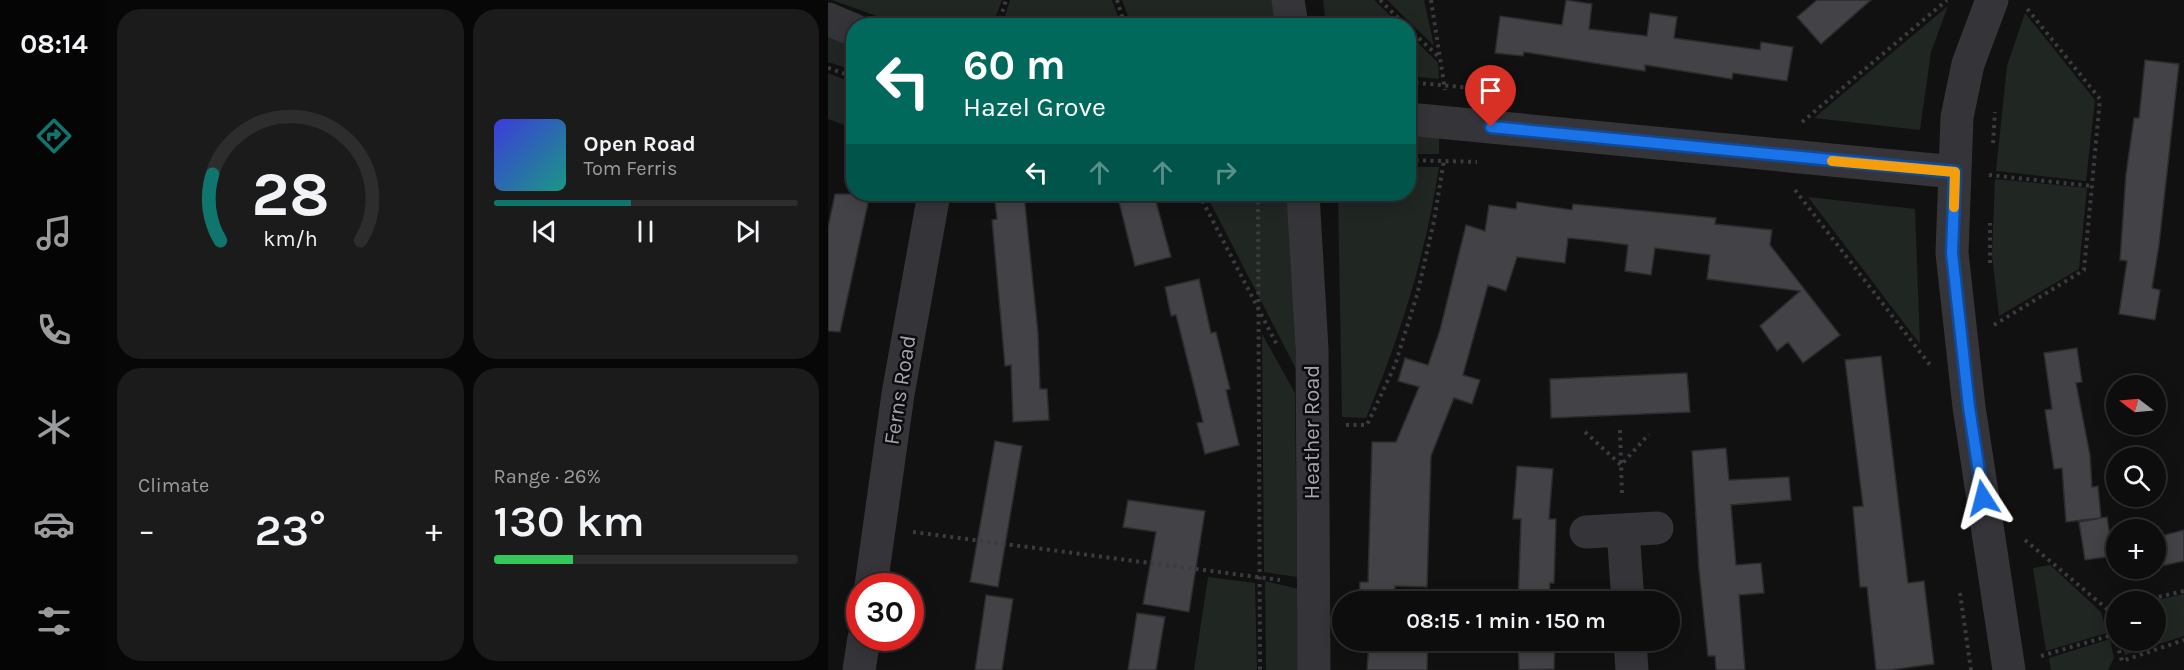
<!DOCTYPE html>
<html lang="en">
<head>
<meta charset="utf-8">
<style>
  body { margin:0; font-family:Karla,sans-serif; background:#1b1b1c; color:#f1f3f6; height:100vh; display:flex; flex-direction:column; font-size:22px; white-space:nowrap }
  * { box-sizing:border-box; margin:0 }
  p { font-size:20px; color:#9a9c9e }
  .icon { flex:none; width:33px; height:33px; fill:none; stroke:currentColor; stroke-width:2; stroke-linecap:round; stroke-linejoin:round }
  .map { position:relative; flex:1; overflow:hidden }
  .side { display:flex; flex-direction:column; gap:9px; padding:9px; background:#070708; width:720px }
  .side>* { flex:none }
  .top-card { position:absolute; left:18px; top:18px; width:570px; height:183px; border-radius:24px; box-shadow:0 3px 15px #0003,0 0 0 2px #2d2d2e; background:#00695c; color:#fff; overflow:hidden }
  .needle { width:39px; rotate:286deg }
  .fabs { position:absolute; left:1278px; top:375px; display:grid; gap:12px }
  .fabs a { display:grid; place-items:center; width:60px; height:60px; border-radius:50%; background:#0d0d0e; box-shadow:0 3px 15px #0003,0 0 0 2px #2d2d2e; font-size:30px }
  .speed { position:absolute; left:18px; top:573px; display:flex; gap:12px; font-size:30px; font-weight:700; text-align:center }
  .speed>* { display:grid; place-content:center; width:78px; height:78px; border-radius:50%; background:#0d0d0e; box-shadow:0 3px 15px #0003,0 0 0 2px #2d2d2e; line-height:1 }
  .speed .limit { border:9px solid #d22; background:#fff; color:#111 }
  .pin { position:absolute; display:grid; place-items:center; width:51px; height:51px; color:#fff; margin:-62px -26px; border-radius:50% 50% 50% 0; rotate:-45deg; box-shadow:0 0 6px #0007 }
  .pin .icon { rotate:45deg }
  .me { position:absolute; width:66px; margin:-33px; rotate:351deg; stroke-linejoin:round; filter:drop-shadow(0 0 4px #0008) }
  .turn { display:flex; align-items:center; gap:21px; height:126px; padding:0 18px; font-size:27px }
  .turn .icon { width:78px; height:78px; stroke-width:2.5 }
  .turn b { display:block; font-size:42px; line-height:51px }
  .lanes { display:flex; align-items:center; height:57px; padding:0 18px; background:#0003; justify-content:center; gap:30px; direction:ltr }
  .lanes .off { opacity:.35 }
  .big { font-size:45px; font-weight:600; line-height:1.1 }
  .side .tile { flex:1; display:flex; flex-direction:column; justify-content:center; gap:9px; min-width:0; padding:0 21px; border-radius:24px; background:#1b1b1c }
  .side .dial { align-items:center; gap:0 }
  .dial svg { height:156px; overflow:visible; fill:none; stroke:#2d2d2e; stroke-width:7; stroke-linecap:round; text-anchor:middle }
  .dial text { fill:#f1f3f6; stroke:none }
  .song { display:flex; align-items:center; gap:18px }
  .cover { width:72px; height:72px; border-radius:9px; background:linear-gradient(135deg,hsl(240 70% 55%),hsl(170 70% 35%)) }
  .played { height:6px; border-radius:3px; background:linear-gradient(90deg,#0f766e 45%,#2d2d2e 45%) }
  .keys { display:flex; justify-content:space-around; direction:ltr }
  .heat { display:flex; justify-content:space-between; align-items:center; font-size:33px; direction:ltr }
  .charge { height:9px; border-radius:4px; background:linear-gradient(90deg,#34c759 26%,#2d2d2e 0) }
  .side .tiles { flex:1; display:grid; gap:9px; grid-template-columns:repeat(2,1fr) }
  .trip { position:absolute; left:504px; top:591px; width:348px; height:60px; border-radius:30px; background:#0d0d0e; box-shadow:0 3px 15px #0003,0 0 0 2px #2d2d2e; font-weight:600; line-height:60px; text-align:center }
  main { display:flex; flex:1; min-height:0 }
  .menu { display:flex; flex-direction:column; width:108px; justify-content:space-around; align-items:center; background:#050506; color:#9a9c9e }
  .menu .icon { width:42px; height:42px }
  .menu .on { color:#0f766e }
  .menu b { font-size:27px; color:#f1f3f6 }
  .map>svg:first-child { display:block }
  .green { fill:#202622 }
  .building { fill:#434347; stroke:#2c2b2e; stroke-width:1.5 }
  .lines { fill:none; stroke-linecap:round; stroke-linejoin:round }
  .path { stroke:#3b3b40; stroke-width:4; stroke-dasharray:3 4.5; stroke-linecap:butt }
  .minor { stroke:#353439; stroke-width:33 }
  .route-casing { stroke:#114b97; stroke-width:15 }
  .route { stroke:#1a73e8; stroke-width:10 }
  .slow { stroke:#f59e0b; stroke-width:10 }
  .labels { text-anchor:middle; dominant-baseline:central; stroke-width:5; stroke-linejoin:round; paint-order:stroke }
  .street-label { font-size:22px; fill:#a4a5b1; stroke:#0c0c0d }
</style>
</head>
<body>
<main>
<nav class="menu">
<b>08:14</b>
<svg class="icon on" aria-label="directions" viewBox="0 0 24 24"><path d="M12 3l9 9-9 9-9-9zM9 14v-3h6M13 9l2 2-2 2"/></svg>
<svg class="icon" aria-label="music" viewBox="0 0 24 24"><path d="M9 18V5l10-2v13"/><circle cx="6" cy="18" r="3"/><circle cx="16" cy="16" r="3"/></svg>
<svg class="icon" aria-label="phone" viewBox="0 0 24 24"><path d="M5 4h4l2 5-3 2q2 4 5 5l2-3 5 2v4C11 20 4 13 5 4z"/></svg>
<svg class="icon" aria-label="climate" viewBox="0 0 24 24"><path d="M12 3v18M4 7l16 10M4 17L20 7"/></svg>
<svg class="icon" aria-label="car" viewBox="0 0 24 24"><path d="M5 17H2v-5l4-1 3-4h7l3 4 3 1v5h-3M9 17h6M6 11h13"/><circle cx="7" cy="17" r="2"/><circle cx="17" cy="17" r="2"/></svg>
<svg class="icon" aria-label="filters" viewBox="0 0 24 24"><path d="M4 7h16M4 17h16"/><circle cx="9" cy="7" r="2"/><circle cx="15" cy="17" r="2"/></svg>
</nav>
<section class="side">
<div class="tiles">
<div class="tile dial"><svg viewBox="0 0 100 80">
<path d="M14 69A42 42 0 1 1 86 69"/>
<path d="M14 69A42 42 0 0 1 10 35" stroke="#0f766e"/>
<text x="50" y="56" font-size="32" font-weight="700">28</text>
<text x="50" y="72" font-size="11">km/h</text>
</svg></div>
<div class="tile">
<div class="song"><i class="cover"></i><div><b>Open Road</b><p>Tom Ferris</p></div></div>
<div class="played"></div>
<div class="keys"><svg class="icon" aria-label="previous" viewBox="0 0 24 24"><path d="M18 5L8 12l10 7zM5 5v14"/></svg><svg class="icon" aria-label="pause" viewBox="0 0 24 24"><path d="M8 5v14M16 5v14"/></svg><svg class="icon" aria-label="next" viewBox="0 0 24 24"><path d="M6 5l10 7-10 7zM19 5v14"/></svg></div>
</div>
<div class="tile"><p>Climate</p>
<div class="heat"><a>−</a><b class="big">23°</b><a>+</a></div>
</div>
<div class="tile"><p>Range · 26%</p><b class="big">130 km</b><div class="charge"></div></div>
</div>
</section>
<div class="map">
<svg width="1356" height="670" viewBox="0 0 1356 670">
  <rect width="100%" height="100%" fill="#111112"/>
  <path class="green" d="M4,0H174L165,25H74Z
    M182,0H284L293,25H174Z
    M294,0H448L452,25H303Z
    M495,0H546L572,25H498Z
    M559,0H596L606,46Z
    M1120,6L1103,52L1092,130L986,118Z
    M1197,13L1267,100L1258,181L1168,171L1179,66Z
    M581,34L610,63L611,79L581,76Z
    M0,35L25,43V70L0,62Z
    M0,73L25,83V128L0,119Z
    M581,133L611,136V154H581Z
    M581,167H611C598,254 572,337 538,418L514,417L510,194H580Z
    M1167,179L1259,188L1251,269L1171,316L1164,255Z
    M378,194H462L468,369Z
    M980,197L1087,209L1092,344Z
    M434,334L467,393L469,577L436,572Z
    M1222,565L1273,612L1279,633L1218,651L1205,568Z
    M380,577L427,583L429,670H366Z
    M437,581L471,589L473,670H438Z
    M1356,594V636L1297,655L1293,641L1328,640V602L1325,601Z
    M1282,639L1286,658L1280,670H1223L1221,658Z"/>
  <path class="building" d="M738,0L764,4L761,29L819,36L822,13L849,17L846,38L932,50L933,42L965,47L959,81L905,73L904,79L817,65V71L696,52L695,56L667,53L672,16L734,25Z
    M989,0H1043L993,44L969,17Z
    M1317,60L1351,64L1331,245L1324,288L1332,290L1327,320L1291,314L1299,261L1292,260L1298,174L1306,118H1311Z
    M7,194H42L12,332L0,331V227Z
    M166,194H196L210,333L212,389H219L221,420L185,422L183,365L177,366L164,220L169,219Z
    M289,194H326L343,257L307,266Z
    M689,202L744,210L745,204L888,218L887,224L944,230L942,245L1012,335L975,363L960,342L949,351L932,326L972,291L879,279L882,255L827,248L823,275L797,271L800,245L770,241L740,238L737,263L689,257L678,291L660,285L635,375L652,380L644,404L626,398L603,456L599,587L567,586V602H531L532,582H540L544,442H568L591,387L570,381L577,358L600,365L612,330L638,225L657,231L661,205L688,209Z
    M371,279L383,333L388,332L402,389L398,390L411,445L377,454L369,423L375,422L348,315L343,316L337,287Z
    M1249,348L1254,382L1248,383L1262,455L1264,487L1270,486L1273,518L1238,522L1234,468L1226,469L1217,410L1224,409L1216,353Z
    M1053,356L1080,583L1096,581L1106,664L1062,670H1048L1039,587H1032L1025,507L1035,506L1017,360Z
    M859,373L862,412L723,418L722,379Z
    M167,441L194,446L170,587L142,582Z
    M898,448L901,480L961,477L963,500L903,505L908,565L933,563L936,593L911,595L917,670H888L887,656H880L871,570L864,451Z
    M689,466L725,469L721,519H728L726,583H722L721,602H690L693,519H685Z
    M300,500L377,511L361,612L315,604L328,532L295,527Z
    M1279,517L1285,556L1257,560L1251,522Z
    M1356,530V561L1328,567V532L1329,537Z
    M158,595L185,599L174,670H147Z
    M309,613L337,617L328,670H300Z
    M530,640H600L599,670H539L541,642Z
    M690,640H727L726,669L691,670Z"/>
  <g class="lines">
    <path class="path" d="M289,0L297,26
      M552,0L578,26
      M603,0L617,90
      M170,26L178,0
      M580,28L612,58
      M0,68L26,77
      M580,82L644,88
      M974,122L1119,0
      M1165,143L1167,112
      M580,160L649,162
      M1161,175L1264,186
      M967,190L1102,365
      M371,194L449,345
      M430,194L432,670
      M1162,263V223
      M1166,325L1256,270L1272,99L1197,6
      M518,425H539L567,365L589,295L606,221L616,160
      M792,430L794,496
      M757,432L793,465L821,434
      M85,532L452,580
      M1197,540L1279,609
      M1132,593L1143,670
      M1309,602L1356,591
      M1288,606L1279,609L1294,661L1356,640
      M1213,656L1284,635"/>
    <path class="minor" d="M460,0L464,26
      M1164,0L1140,64L1129,117L1124,253L1141,407L1181,670
      M0,19L26,30
      M580,119L1127,172
      M475,194L484,349L486,670
      M795,530L800,602
      M758,532L829,528
      M43,586L70,394L106,194
      M802,640L804,670
      M31,670L36,638"/>
  </g>
  <g class="lines">
    <defs>
      <path id="route" d="M663,127L1127,172L1124,253L1141,407L1155,498"/>
    </defs>
    <use href="#route" class="route-casing"/>
    <use href="#route" class="route"/>
    <path class="slow" d="M1004,161L1127,172L1126,207"/>
  </g>
  <g class="labels">
    <g class="street-label">
      <text transform="translate(72 390) rotate(-81)">Ferns Road</text>
      <text transform="translate(484 432) rotate(-90)">Heather Road</text>
    </g>
  </g>
</svg>
<div class="fabs">
<a><svg class="needle" viewBox="-14 -14 28 28"><path d="M0-13l5 13h-10z" fill="#e53935"/><path d="M0 13l5-13h-10z" fill="#9a9c9e"/></svg></a>
<a><svg class="icon" aria-label="search" viewBox="0 0 24 24"><circle cx="10" cy="10" r="6"/><path d="M15 15l6 6"/></svg></a>
<a>+</a>
<a>−</a>
</div>
<div class="speed"><div class="limit">30</div></div>
<div class="pin" style="left:663px;top:127px;background:#d93025"><svg class="icon" aria-label="arrive" viewBox="0 0 24 24"><path d="M6 21V4h12l-3 4 3 4H6"/></svg></div>
<svg class="me" style="left:1155px;top:498px" viewBox="-20 -20 40 40"><path d="M0-17L14 15 0 8-14 15z" fill="#1a73e8" stroke="#fff" stroke-width="4"/></svg>
<div class="trip">08:15 · 1 min · 150 m</div>
<div class="top-card">
<div class="turn"><svg class="icon" aria-label="left" viewBox="0 0 24 24"><path d="M17 20v-9H6M10 6l-5 5 5 5"/></svg><div><b>60 m</b>Hazel Grove</div></div>
<div class="lanes"><svg class="icon" aria-label="left" viewBox="0 0 24 24"><path d="M17 20v-9H6M10 6l-5 5 5 5"/></svg><svg class="icon off" aria-label="ahead" viewBox="0 0 24 24"><path d="M12 20V5M6 11l6-6 6 6"/></svg><svg class="icon off" aria-label="ahead" viewBox="0 0 24 24"><path d="M12 20V5M6 11l6-6 6 6"/></svg><svg class="icon off" aria-label="right" viewBox="0 0 24 24"><path d="M7 20v-9h11M14 6l5 5-5 5"/></svg></div>
</div>
</div>
</main>
</body>
</html>
